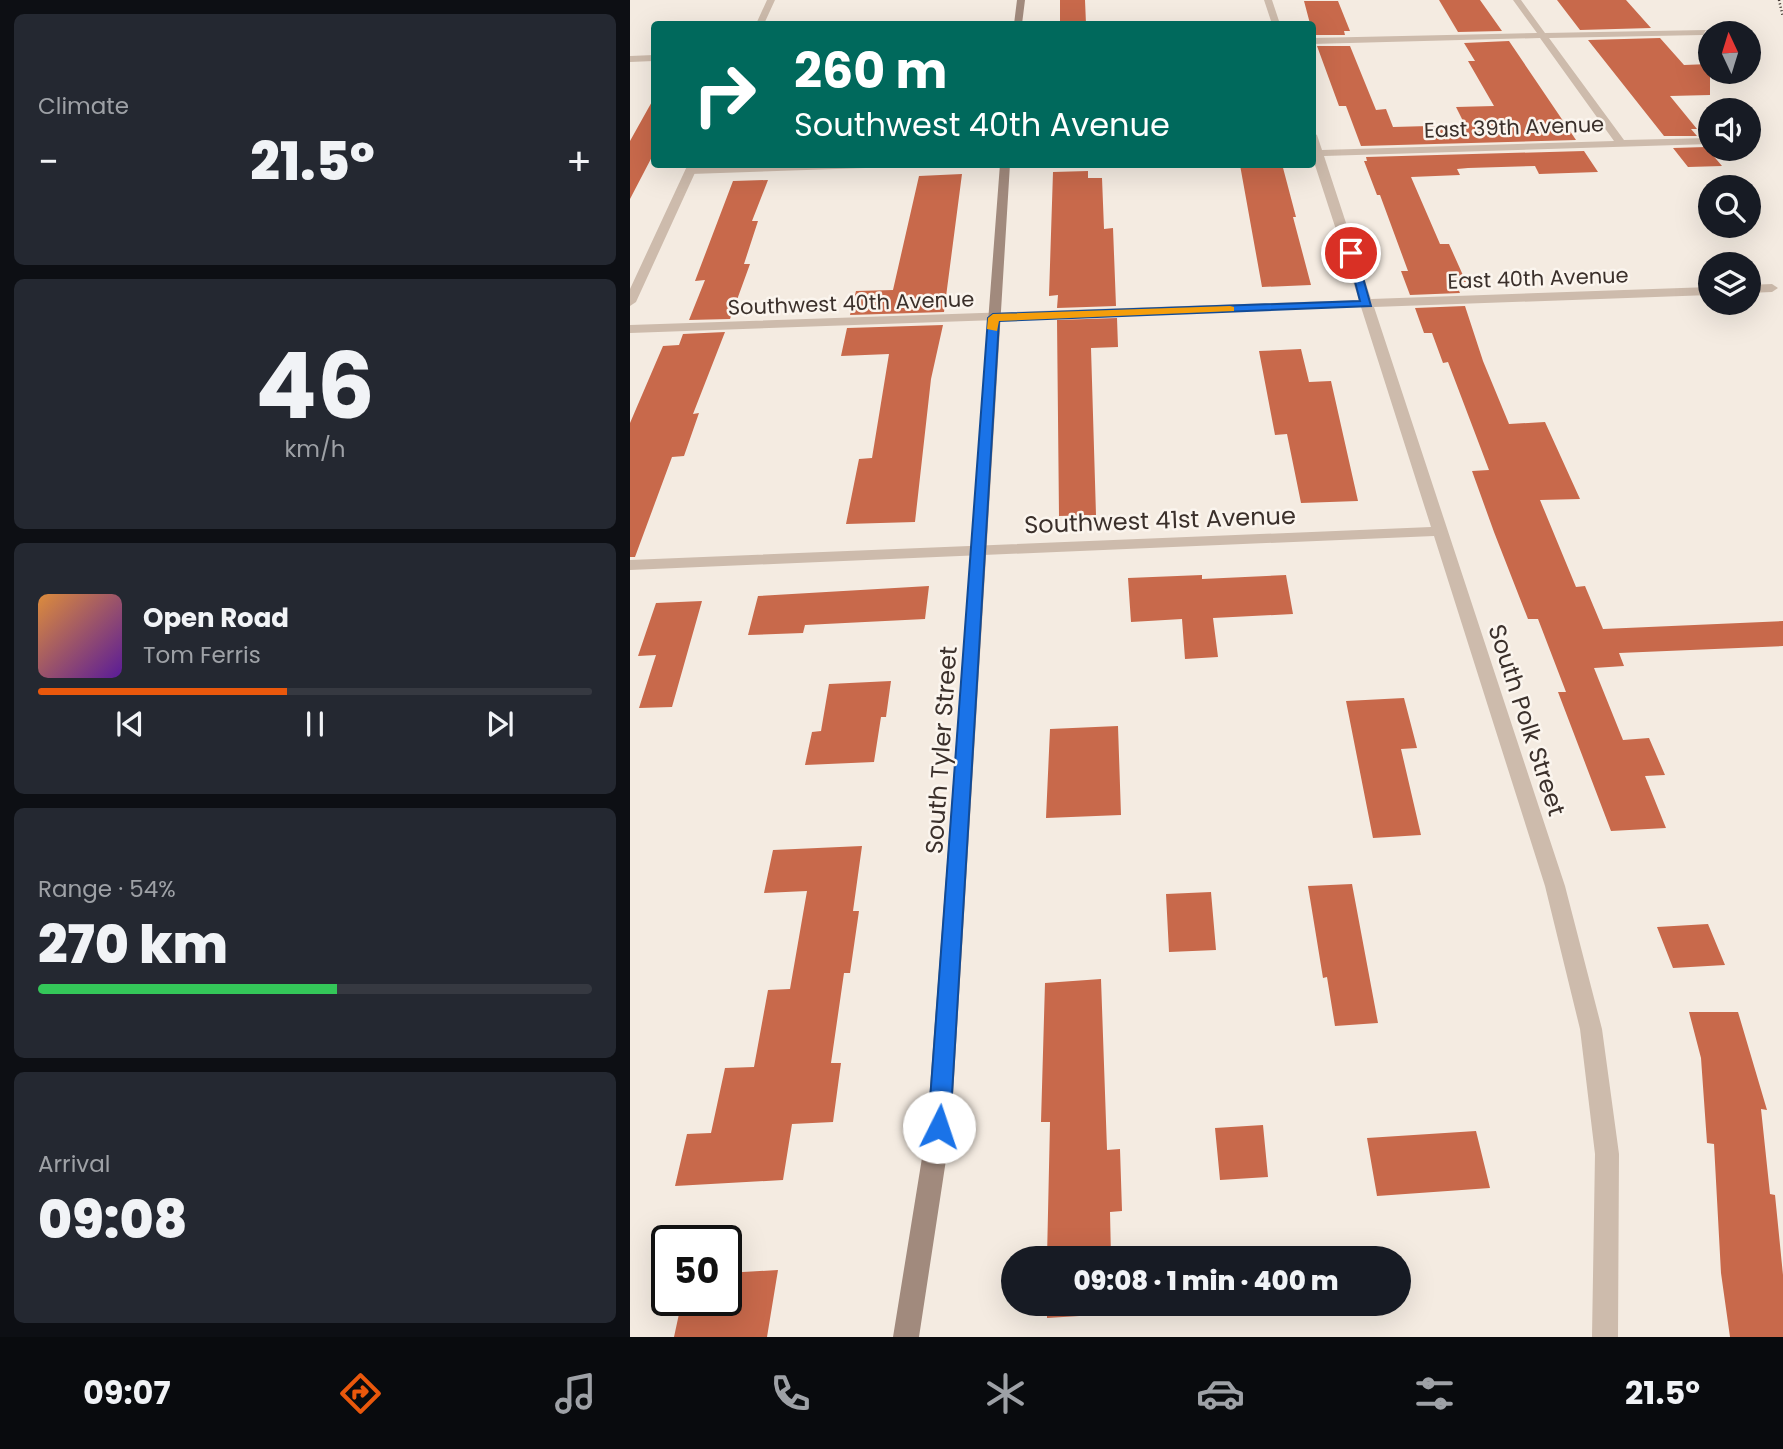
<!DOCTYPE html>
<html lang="en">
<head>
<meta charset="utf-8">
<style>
  body { margin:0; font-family:Poppins,sans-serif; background:#242831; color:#f1f3f6; height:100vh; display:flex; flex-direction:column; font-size:26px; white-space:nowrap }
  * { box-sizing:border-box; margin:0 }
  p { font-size:23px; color:#9ea1a6 }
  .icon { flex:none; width:38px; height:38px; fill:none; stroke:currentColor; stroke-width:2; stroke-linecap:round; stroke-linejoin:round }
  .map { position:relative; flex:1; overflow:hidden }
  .drawer { display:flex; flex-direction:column; gap:14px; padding:14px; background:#0d0f14; width:630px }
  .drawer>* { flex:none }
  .hud { position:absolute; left:21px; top:21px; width:665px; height:147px; border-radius:7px; box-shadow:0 7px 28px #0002; background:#00695c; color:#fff; overflow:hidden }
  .needle { width:46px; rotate:356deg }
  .fabs { position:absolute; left:1068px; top:21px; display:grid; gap:14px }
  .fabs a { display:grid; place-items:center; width:63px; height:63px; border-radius:50%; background:#171b24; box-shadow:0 7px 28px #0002; font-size:35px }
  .speed { position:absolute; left:21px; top:1225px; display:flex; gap:14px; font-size:35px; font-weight:700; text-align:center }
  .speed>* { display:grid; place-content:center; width:91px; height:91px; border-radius:50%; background:#171b24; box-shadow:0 7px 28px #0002; line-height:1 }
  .speed .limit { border:4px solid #111; border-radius:10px; background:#fff; color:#111 }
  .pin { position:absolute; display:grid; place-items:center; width:60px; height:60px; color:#fff; margin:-30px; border:4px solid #fff; border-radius:50%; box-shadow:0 2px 7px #0007 }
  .me { position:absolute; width:77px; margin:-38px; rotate:4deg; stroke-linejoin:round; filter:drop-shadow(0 0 5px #0008) }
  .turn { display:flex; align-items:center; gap:24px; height:147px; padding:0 28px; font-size:32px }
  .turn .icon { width:91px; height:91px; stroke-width:2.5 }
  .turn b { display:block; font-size:49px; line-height:60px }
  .big { font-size:52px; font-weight:800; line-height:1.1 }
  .drawer .widget { flex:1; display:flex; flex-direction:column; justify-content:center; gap:10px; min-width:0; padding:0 24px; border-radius:10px; background:#242831 }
  .drawer .dial { align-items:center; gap:0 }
  .dial b { font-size:91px; line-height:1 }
  .song { display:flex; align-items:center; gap:21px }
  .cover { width:84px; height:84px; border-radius:10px; background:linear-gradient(135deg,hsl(30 70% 55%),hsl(270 70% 35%)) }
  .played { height:7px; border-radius:4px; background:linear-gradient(90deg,#ea580c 45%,#363941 45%) }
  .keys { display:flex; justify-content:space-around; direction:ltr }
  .heat { display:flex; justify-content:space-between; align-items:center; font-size:38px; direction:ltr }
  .charge { height:10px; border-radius:5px; background:linear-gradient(90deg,#34c759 54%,#363941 0) }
  .trip { position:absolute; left:371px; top:1246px; width:410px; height:70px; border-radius:35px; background:#171b24; box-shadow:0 7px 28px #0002; font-weight:800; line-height:70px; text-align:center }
  .dock { display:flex; height:112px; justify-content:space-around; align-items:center; background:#090b0e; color:#9ea1a6 }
  .dock .icon { width:49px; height:49px }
  .dock .selected { color:#ea580c }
  .dock b { font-size:32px; color:#f1f3f6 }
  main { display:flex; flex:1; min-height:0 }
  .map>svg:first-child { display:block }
  .building { fill:#c8694b }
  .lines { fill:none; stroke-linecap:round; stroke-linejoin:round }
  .minor { fill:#cdbbac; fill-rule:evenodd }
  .tertiary { fill:#cdbbac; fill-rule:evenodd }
  .secondary { fill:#a18a7d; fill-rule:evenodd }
  .rail { stroke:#3b302b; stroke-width:2.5; stroke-dasharray:1 2.5; stroke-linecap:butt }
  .route { fill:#1a73e8; stroke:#114b97; stroke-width:2 }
  .slow { fill:#f59e0b }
  .labels { text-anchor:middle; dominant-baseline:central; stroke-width:5; stroke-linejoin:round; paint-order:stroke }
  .far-street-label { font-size:21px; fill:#3b302b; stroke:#fbf5ee }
  .street-label { font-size:24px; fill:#3b302b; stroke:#fbf5ee }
</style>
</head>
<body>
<main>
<section class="drawer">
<div class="widget"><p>Climate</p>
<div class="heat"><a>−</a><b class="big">21.5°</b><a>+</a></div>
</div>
<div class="widget dial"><b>46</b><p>km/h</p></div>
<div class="widget">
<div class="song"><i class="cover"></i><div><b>Open Road</b><p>Tom Ferris</p></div></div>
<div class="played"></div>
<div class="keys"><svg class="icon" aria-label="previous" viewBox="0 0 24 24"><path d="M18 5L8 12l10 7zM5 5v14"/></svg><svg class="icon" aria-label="pause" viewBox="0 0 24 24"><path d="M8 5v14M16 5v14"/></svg><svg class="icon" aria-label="next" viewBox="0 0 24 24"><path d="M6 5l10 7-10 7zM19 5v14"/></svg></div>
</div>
<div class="widget"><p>Range · 54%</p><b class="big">270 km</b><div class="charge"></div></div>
<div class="widget"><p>Arrival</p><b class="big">09:08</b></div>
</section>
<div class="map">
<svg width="1153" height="1337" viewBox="0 0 1153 1337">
  <rect width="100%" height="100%" fill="#f4ebe1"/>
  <path class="building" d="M430,0H455L456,24H430Z
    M809,0H850L872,31L828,32Z
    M927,0H996L1021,28L950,30Z
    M674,1H708L720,31H714L715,35H683Z
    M1030,38L1054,65L1080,64V95L1040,96L1067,129H1061L1067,136H1034L958,40Z
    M879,41L946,140L731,146L716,106H709L687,46H720L746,110L756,109L763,127L835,125L826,107L864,106L838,61H845L834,43Z
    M24,98V153L0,199V141Z
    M1076,147L1092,166L1058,167L1043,148Z
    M954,151L968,172L909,174L905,166L838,168L827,169L830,175L781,177L810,244H819L836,282H825L830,293L780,295L771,271H778L750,195H747L734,161H737L736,157Z
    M652,164L666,217H663L681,285L632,287L610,165Z
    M458,171V178H472L474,229L483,228L486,306L427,308L428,295L419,296L423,172Z
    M332,174L314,312L220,315L226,291L263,290L289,176Z
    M138,180L122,221H128L114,264H120L100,319L59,320L75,280L65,281L103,181Z
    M835,306L853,361L879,424L915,422L950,499L910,500L946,587L955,586L973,629L1153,621V646L989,653L994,666L964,668L993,740L1019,738L1035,775L1015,776L1036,828L981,831L928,692H936L908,619H898L864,532L842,471L859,470L818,362L813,363L802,333H794L785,308Z
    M487,318L488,347L461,348L466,515L429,516L427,320Z
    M313,325L301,379L285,522L216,524L229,459L242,458L259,354L211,356L217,328Z
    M95,332L63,414L69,413L54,456L42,457L5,557H0V423L33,346L49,345L53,334Z
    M671,349L679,382L701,381L728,501L671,503L657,434L645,435L629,351Z
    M572,575V579L656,575L663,614L583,618L588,657L555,659L552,619L501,622L498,578Z
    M299,586L295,619L175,625L173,633L118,635L128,596Z
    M72,601L42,707L9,708L26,655L8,656L26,603Z
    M261,681L256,717H251L244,762L175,765L182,732L191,731L199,684Z
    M774,698L787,748L771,749L791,835L743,838L716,701Z
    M488,726L491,815L416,818L420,729Z
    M232,846L223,911H229L220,973H214L201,1063H211L203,1122L162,1124L153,1180L45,1186L57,1134L81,1133L95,1068L124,1067L138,990L160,989L177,891L134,893L143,850Z
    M722,884L748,1023L705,1026L697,977L693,978L678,886Z
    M581,892L586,950L539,952L536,894Z
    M1078,924L1095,965L1043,968L1027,927Z
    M471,979L477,1150L490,1149L492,1211L480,1212L481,1258H417L420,1122H411L415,983Z
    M1059,1012H1108L1137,1110L1131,1109L1140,1194L1145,1195L1153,1275V1337H1100L1091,1273L1084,1144L1077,1143L1071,1058Z
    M633,1125L638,1177L590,1180L585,1128Z
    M846,1131L860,1188L747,1196L737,1138Z
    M148,1270L137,1337H44L52,1300H96V1273Z
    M417,1304H482V1314L417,1318Z"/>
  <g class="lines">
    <path class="minor" d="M634,0H642L650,24H642Z
      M883,0H891L915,33L1076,30L1073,35L919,38L994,140L1080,138V144L694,156L741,299L1080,287V295L744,307L935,886L972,1029L989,1154L988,1337H962L965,1154L950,1029L915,886L804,536L0,570V560L801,527L731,307L0,333V325L729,300L682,156V132L687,135L692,150L984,141L910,38L682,44V38L907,33Z
      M24,55V61L0,62V56Z
      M1118,137L1129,138L1130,140L1118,143Z
      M157,164H270L265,167L61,174L56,171L61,168Z
      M1118,285L1142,284L1148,288L1142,292L1118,293Z"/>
    <path class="tertiary" d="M137,0H145L134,24H126Z
      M58,164H69L6,302L0,306V289Z"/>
    <path class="secondary" d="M387,0H395L392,24H384Z
      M370,164H380L321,1127L289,1337H263L297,1127Z"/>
    <path class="rail" d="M1149,0L1153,17"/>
  </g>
  <path class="route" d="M717,251L726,253L741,306L369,321L320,1127L317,1134L309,1137L301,1134L298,1127L358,318L363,314L730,301Z"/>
  <path class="slow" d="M600,306L604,307V311L369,321L367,331L357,329L358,318L363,314Z"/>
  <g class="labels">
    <g class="far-street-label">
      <text transform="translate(884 127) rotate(-2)">East 39th Avenue</text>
      <text transform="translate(908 278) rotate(-2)">East 40th Avenue</text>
      <text transform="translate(221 303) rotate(-2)">Southwest 40th Avenue</text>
    </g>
    <g class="street-label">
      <text transform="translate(530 520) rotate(-2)">Southwest 41st Avenue</text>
      <text transform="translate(897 720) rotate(72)">South Polk Street</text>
      <text transform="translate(311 750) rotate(-86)">South Tyler Street</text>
    </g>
  </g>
</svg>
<div class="fabs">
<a><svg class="needle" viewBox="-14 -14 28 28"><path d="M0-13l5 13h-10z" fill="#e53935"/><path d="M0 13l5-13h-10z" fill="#9ea1a6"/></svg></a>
<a><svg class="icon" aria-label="sound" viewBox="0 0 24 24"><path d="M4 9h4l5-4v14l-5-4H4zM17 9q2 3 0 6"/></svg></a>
<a><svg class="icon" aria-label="search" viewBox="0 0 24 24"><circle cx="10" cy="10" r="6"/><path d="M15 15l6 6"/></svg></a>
<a><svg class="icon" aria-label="layers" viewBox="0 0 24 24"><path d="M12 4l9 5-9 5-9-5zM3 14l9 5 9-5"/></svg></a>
</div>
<div class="speed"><div class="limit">50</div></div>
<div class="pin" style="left:721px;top:253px;background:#d93025"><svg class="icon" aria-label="arrive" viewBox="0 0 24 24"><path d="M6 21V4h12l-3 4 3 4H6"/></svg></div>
<svg class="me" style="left:309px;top:1127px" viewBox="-20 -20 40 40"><circle r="19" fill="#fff"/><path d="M0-13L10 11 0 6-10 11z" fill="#1a73e8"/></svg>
<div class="trip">09:08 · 1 min · 400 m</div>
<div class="hud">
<div class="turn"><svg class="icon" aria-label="right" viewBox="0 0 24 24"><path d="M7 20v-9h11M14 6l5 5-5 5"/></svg><div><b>260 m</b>Southwest 40th Avenue</div></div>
</div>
</div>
</main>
<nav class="dock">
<b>09:07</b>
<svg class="icon selected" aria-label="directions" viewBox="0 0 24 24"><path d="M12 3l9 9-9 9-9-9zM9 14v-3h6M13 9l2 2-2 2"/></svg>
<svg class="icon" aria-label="music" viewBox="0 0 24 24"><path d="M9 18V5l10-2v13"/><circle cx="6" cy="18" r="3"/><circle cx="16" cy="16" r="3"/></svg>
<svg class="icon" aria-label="phone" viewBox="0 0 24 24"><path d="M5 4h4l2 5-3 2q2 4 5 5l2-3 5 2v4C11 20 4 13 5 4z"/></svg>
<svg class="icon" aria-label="climate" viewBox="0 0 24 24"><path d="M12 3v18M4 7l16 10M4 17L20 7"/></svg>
<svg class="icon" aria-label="car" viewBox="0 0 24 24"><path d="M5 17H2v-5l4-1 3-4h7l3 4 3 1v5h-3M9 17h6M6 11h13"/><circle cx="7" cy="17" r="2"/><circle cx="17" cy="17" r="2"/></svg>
<svg class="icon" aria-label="filters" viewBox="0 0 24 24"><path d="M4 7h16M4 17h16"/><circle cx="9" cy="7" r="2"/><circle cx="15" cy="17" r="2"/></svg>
<b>21.5°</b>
</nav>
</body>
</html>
